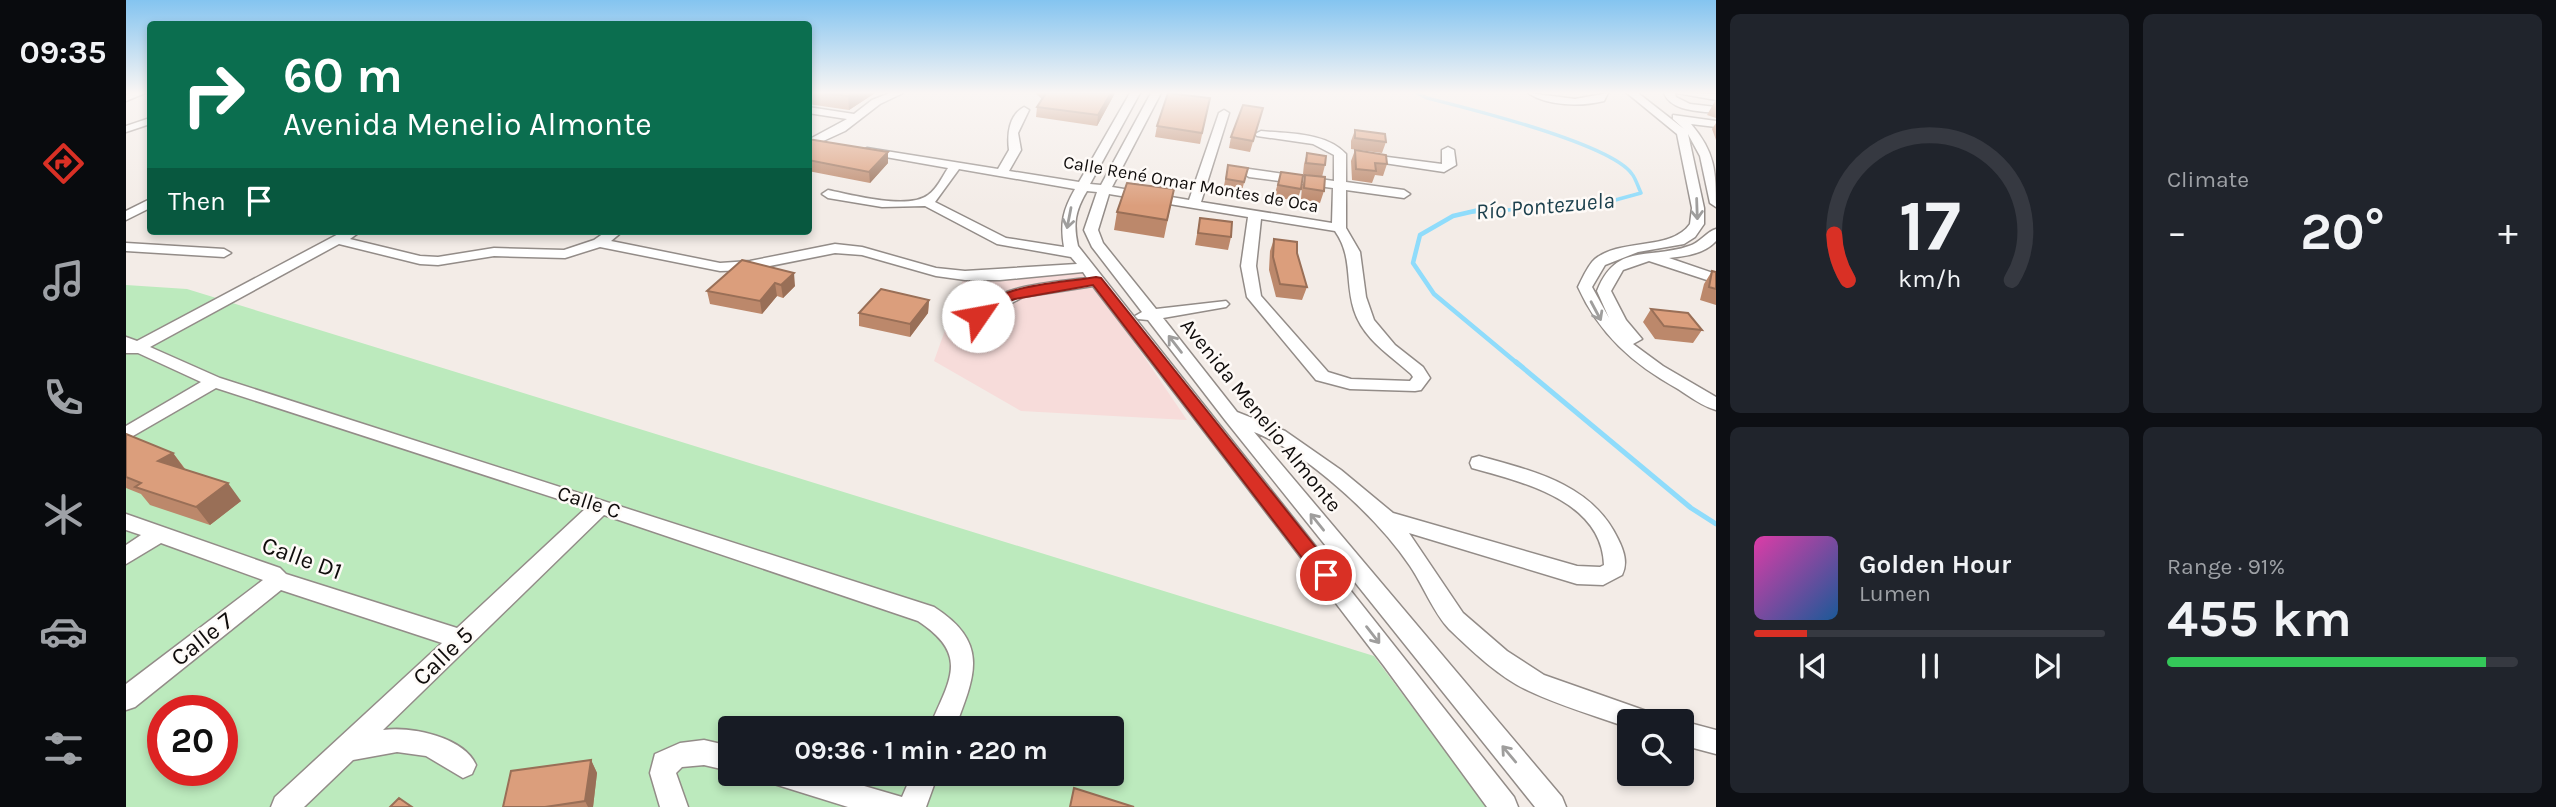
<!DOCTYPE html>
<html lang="en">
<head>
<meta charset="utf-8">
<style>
  body { margin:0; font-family:Karla,sans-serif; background:#20242c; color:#f1f3f6; height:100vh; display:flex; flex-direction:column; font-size:26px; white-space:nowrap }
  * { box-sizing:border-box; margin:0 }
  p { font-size:23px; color:#9ea1a6 }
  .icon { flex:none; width:38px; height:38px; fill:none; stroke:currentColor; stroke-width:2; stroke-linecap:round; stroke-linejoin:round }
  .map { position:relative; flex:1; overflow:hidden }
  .side { display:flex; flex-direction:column; gap:14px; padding:14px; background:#0d0f14; width:840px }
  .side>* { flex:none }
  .banner { position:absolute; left:21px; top:21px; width:665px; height:214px; border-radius:7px; box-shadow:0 4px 10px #0003; background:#0b6e4f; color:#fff; overflow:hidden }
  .fabs { position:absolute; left:1491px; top:709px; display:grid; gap:14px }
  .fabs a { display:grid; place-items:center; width:77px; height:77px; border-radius:7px; background:#171b24; box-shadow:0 4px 10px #0003; font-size:35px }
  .speed { position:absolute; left:21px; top:695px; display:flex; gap:14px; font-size:35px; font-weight:700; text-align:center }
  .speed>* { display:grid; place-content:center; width:91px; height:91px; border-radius:50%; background:#171b24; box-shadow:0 4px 10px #0003; line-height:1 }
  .speed .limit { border:10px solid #d22; background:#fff; color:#111 }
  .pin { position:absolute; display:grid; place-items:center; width:60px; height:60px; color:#fff; margin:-30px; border:4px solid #fff; border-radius:50%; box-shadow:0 2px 7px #0007 }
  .me { position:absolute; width:77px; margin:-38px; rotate:57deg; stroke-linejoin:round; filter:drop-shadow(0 0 5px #0008) }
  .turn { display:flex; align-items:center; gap:24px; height:147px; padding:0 21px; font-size:32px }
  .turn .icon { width:91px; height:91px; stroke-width:2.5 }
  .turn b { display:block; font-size:49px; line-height:60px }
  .then { display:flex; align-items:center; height:66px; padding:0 21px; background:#0003; gap:14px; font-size:26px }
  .big { font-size:52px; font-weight:700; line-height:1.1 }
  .side .card { flex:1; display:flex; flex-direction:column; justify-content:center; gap:10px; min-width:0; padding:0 24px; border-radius:10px; background:#20242c }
  .side .dial { align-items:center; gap:0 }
  .dial svg { height:182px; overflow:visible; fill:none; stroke:#363941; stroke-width:7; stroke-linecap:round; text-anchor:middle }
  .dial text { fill:#f1f3f6; stroke:none }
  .song { display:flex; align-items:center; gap:21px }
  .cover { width:84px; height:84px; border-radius:10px; background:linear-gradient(135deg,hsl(320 70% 55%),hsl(210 70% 35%)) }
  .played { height:7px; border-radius:4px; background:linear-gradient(90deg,#d93025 15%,#363941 15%) }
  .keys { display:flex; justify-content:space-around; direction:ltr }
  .heat { display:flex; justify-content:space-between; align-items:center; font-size:38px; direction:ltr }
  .charge { height:10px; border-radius:5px; background:linear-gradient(90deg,#34c759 91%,#363941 0) }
  .side .tiles { flex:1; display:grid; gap:14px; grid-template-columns:repeat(2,1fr) }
  .trip { position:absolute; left:592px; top:716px; width:406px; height:70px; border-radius:7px; background:#171b24; box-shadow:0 4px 10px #0003; font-weight:700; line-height:70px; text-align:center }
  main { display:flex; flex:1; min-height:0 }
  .tabs { display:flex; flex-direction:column; width:126px; justify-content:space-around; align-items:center; background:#090b0e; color:#9ea1a6 }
  .tabs .icon { width:49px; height:49px }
  .tabs .active { color:#d93025 }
  .tabs b { font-size:32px; color:#f1f3f6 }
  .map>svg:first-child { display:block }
  .education { fill:#f7dcda }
  .green { fill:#bceabd; fill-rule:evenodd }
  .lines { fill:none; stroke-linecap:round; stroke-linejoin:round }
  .stream-far2 { stroke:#8fdcfb; stroke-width:3.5 }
  .stream-far1 { stroke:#8fdcfb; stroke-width:4.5 }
  .stream { stroke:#8fdcfb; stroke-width:5 }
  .minor-casing { stroke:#938c88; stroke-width:3 }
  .minor { fill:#fff; fill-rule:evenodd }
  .wall { fill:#bc886b }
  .shaded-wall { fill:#996f57 }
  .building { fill:#db9e7c; stroke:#996f57; stroke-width:2 }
  .oneway { stroke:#9f9e9d }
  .route { fill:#d93025; stroke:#8d1f18; stroke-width:2 }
  .labels { text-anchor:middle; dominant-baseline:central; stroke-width:5; stroke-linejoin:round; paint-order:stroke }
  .far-street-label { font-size:18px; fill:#0f0c0b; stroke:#fefaf7 }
  .street-label { font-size:21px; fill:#0f0c0b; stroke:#fefaf7 }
  .water-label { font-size:23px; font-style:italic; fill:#1d414e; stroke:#fefaf7 }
  .near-street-label { font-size:24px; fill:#0f0c0b; stroke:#fefaf7 }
</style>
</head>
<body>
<main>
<nav class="tabs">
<b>09:35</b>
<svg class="icon active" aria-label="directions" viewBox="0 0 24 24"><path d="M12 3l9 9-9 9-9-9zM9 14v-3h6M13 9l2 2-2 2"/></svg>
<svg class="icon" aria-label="music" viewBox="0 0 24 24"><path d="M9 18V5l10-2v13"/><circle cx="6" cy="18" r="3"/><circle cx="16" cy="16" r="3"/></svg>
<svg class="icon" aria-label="phone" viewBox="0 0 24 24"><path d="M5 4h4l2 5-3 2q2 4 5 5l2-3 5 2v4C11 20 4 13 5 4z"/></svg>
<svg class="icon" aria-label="climate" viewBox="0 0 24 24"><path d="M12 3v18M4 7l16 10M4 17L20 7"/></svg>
<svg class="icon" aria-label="car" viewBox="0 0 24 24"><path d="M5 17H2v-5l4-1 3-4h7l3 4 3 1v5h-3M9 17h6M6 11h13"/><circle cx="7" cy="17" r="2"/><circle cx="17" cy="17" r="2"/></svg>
<svg class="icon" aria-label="filters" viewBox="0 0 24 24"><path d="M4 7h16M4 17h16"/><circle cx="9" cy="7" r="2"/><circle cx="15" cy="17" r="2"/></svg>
</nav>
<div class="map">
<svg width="1590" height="807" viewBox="0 0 1590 807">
  <rect width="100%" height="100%" fill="#f3ece7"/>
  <path class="education" d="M961,273L1061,420L895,411L808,361L838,277Z"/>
  <path class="green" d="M0,285L61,289L1248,656L1361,807H0ZM37,710H96V770H37ZM604,728H985V774H604Z"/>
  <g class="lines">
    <path class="stream-far2" d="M1291,93L1301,98C1341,108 1484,143 1506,174C1510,179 1512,187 1515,193L1471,205L1343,212"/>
    <path class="stream-far1" d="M1353,210L1327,216L1294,235L1287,263L1308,294L1392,364"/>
    <path class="stream" d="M1390,362L1565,508L1590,524"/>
    <defs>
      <path id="minor" d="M5,93H19L0,101V95Z
        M764,93H777L754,104L719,131L682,148V140L721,119L682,113V107L728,114L746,100Z
        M1004,93H1014L964,184L975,185L1025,93H1035L986,187L1063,200L1093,113L1098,110L1103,113L1075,202L1206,223L1207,188L1123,177L1117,173L1123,169L1208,181V155L1187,144L1131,136L1129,134L1135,131C1162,134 1200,132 1220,154V182L1278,190L1284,194L1278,198L1220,190V228L1234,252L1240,297L1248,320L1269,345L1297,367L1304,378L1295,390L1289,391L1224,389L1190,380L1121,297L1115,266L1122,217L983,194L972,230L977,243L1030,309L1100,301L1103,304L1100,307L1037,318L1111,412L1159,431L1215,470L1267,513L1451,566L1474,567L1478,565C1476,500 1396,482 1346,468L1344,463L1346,458L1353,456C1407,471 1466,484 1492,539C1498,551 1502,563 1496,575L1477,585L1451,584L1283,533L1337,613L1381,651L1418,675L1526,713L1530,721H1503V728C1470,716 1435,706 1403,691C1374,678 1346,651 1323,629C1307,612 1297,585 1284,566C1252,518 1181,453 1128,432L1436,797L1440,807H1409L1099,420L1022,320L1012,319L1009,316L1016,312L966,247L958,230L971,192L961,191C949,211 947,224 952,246L1388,797L1392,807H1361L1258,666L967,286L897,297L852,321L844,316C871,284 923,283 961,278L957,272L874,280H839L810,276L736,255L709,253L624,270L594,271L474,247L439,258L368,256L312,265L294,264L213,244L24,347L94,378L808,607C864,643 849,675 829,728H803C824,679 844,655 792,621L478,515L257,730C285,726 338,737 350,765L346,774L337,778L300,756L271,752L227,760L178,807H145L149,797L316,643L155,590L9,707L0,710V684L137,580L35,543L0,564V545L15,535L0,530V514L154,568L160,574L331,628L460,508L90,388L0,440V426L75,382L12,353H0V337L11,341L218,231H235L224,239L294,256L312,257L368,248L438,250L468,240L481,231H497L485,241L594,263L624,261L709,244L736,247L810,268L839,271L951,264L945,257L871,244L799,206L756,207L702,198L696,194L702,190C726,195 782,210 802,195C811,189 816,177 822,168L737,153L735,151L741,148L872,169L883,150C881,134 883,115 898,107L903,110L892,133L895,150L883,171L953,182ZM833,169L949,189C937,210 934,223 938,247L880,238L809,202ZM1135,219L1209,231C1227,256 1219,282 1228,310C1237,339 1264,355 1285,374L1287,377L1284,381L1225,379L1202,372L1135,296L1130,266Z
        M1402,93L1449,99L1482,93L1478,101C1454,107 1422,106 1402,93Z
        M1501,93H1512L1558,129L1547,119V115L1590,121V127L1565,124C1589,152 1590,171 1590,207L1584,203L1574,156L1562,134L1578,208V224L1569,237L1558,244L1512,252L1479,265L1466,287L1483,318L1471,291C1490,242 1523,260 1563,246C1574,243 1580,232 1590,229V241C1578,254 1560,256 1543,258L1590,274V283L1523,261L1497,270L1485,291L1500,320L1516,339L1507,344L1537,366L1590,397V410C1576,406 1564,397 1552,389C1507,364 1473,334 1452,287C1456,279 1462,265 1469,259C1495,238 1545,251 1564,224L1566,208L1551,134Z
        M1538,93H1549L1550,97L1564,104L1590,107V113C1572,111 1545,111 1538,93Z
        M1551,93L1590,94V100Z
        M24,118V124L0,132V126Z
        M1322,147L1328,150L1330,165L1318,172L1238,160L1232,157L1238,154L1316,164V150Z
        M24,199V208L0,220V211Z
        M0,243L98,249L105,253L98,257L0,251Z
        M1556,721L1590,730V754L1556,745Z
        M578,740L604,746V771L578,765L556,767L550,773L562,807H534L524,773L529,754L554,743Z
        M641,774H697L776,797L786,774H812L800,807H722L645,783Z"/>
    </defs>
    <use href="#minor" class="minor-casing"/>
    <use href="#minor" class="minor"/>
  </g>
  <path class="wall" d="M682,93H749L723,110L682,104Z
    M909,93H989L971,126L910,117L911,107L916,99Z
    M1084,98L1074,144L1029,137L1031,126Z
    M1589,101H1590V118L1581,115Z
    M1137,108L1124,152L1103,148L1105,137Z
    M1590,123V140L1586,129Z
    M1229,130L1260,142L1256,153L1225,149V141Z
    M682,139L762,152V163L744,183L682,171Z
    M1229,150L1261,164L1257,176L1249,175L1246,183L1226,180L1225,161Z
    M1181,153L1199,165L1196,177L1177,174L1178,164Z
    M1102,165L1122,168L1115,194L1097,191Z
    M1155,172L1175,189L1171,201L1148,197Z
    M1179,175L1198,191L1194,203L1175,199L1176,187Z
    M1048,189L1038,238L988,230L991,212Z
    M1074,218L1105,237L1102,250L1069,245Z
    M172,231H210L204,235Z
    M1148,239L1171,253L1181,287L1176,300L1150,297L1143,270L1144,251Z
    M616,260L669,286L657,298L651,296L636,314L584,304L581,291Z
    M1586,271L1590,272V305L1574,300L1578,284Z
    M803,300L802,313L784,337L733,326V313Z
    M1525,309L1576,330L1567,343L1529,339L1517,322Z
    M0,434L47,453L60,470L115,501L84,525L24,505L15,494L0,488Z
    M465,760L471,773L467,807H377Z"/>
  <path class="shaded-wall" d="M727,93H749L723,110L722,96Z
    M985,93H989L971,126L972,115Z
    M762,152V163L744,183L743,172Z
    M202,231H210L204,235Z
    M668,273L669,286L657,298L655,285Z
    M649,283L651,296L636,314L634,301Z
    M803,300L802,313L784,337V324Z
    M47,453L60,471L32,461Z
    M102,483L115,501L84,525L70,507Z
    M465,760L471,773L467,807H462L459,801Z"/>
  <path class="building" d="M698,93H727L722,96Z
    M920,93H985L972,115L911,107Z
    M1042,93L1084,98L1076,133L1031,126Z
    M1117,105L1137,108L1127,141L1105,137Z
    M1229,130L1259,134L1260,142L1229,138Z
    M682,139L762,152L743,172L682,160Z
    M1229,150L1260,155L1261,164L1249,163L1250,171L1230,169Z
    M1181,153L1200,156L1199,165L1180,163Z
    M1102,165L1122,168L1118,182L1100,179Z
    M1155,172L1177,175L1175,189L1152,185Z
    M1179,175L1199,177L1198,191L1178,188Z
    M1001,183L1048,189L1041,220L991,212Z
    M1074,218L1106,222L1105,237L1072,233Z
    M1148,239L1171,242V253L1181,287L1154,284L1147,257Z
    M616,260L668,273L655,285L649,283L634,301L581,291Z
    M1586,271L1590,272V289L1583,287Z
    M755,289L803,300L784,324L733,313Z
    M1525,309L1562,313L1576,330L1538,326Z
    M0,434L47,453L32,461L102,483L70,507L9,487L15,483L0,477Z
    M465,760L459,801L419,807H377L385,771Z
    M948,788L1008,807H944Z
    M273,798L286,807H264Z"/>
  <defs><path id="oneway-shaft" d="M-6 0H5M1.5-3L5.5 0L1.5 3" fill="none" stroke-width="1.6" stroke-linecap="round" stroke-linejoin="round" transform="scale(1.75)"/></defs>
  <g class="oneway">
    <use href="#oneway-shaft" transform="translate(1571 209) rotate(88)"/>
    <use href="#oneway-shaft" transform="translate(943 218) rotate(101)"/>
    <use href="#oneway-shaft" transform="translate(1470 311) rotate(62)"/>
    <use href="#oneway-shaft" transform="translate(1049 344) rotate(-128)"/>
    <use href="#oneway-shaft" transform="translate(1191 522) rotate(-129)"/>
    <use href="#oneway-shaft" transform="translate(1247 635) rotate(52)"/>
    <use href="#oneway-shaft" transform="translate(1383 754) rotate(-130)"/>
  </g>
  <linearGradient id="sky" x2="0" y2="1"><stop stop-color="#84c4f0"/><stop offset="0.45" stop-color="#faf6f4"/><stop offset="1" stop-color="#faf6f4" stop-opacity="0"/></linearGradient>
  <rect width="1590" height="206" fill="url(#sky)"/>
  <path class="route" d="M970,277L975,278L1207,569L1210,575L1207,580L1200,582L1193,580L967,285L889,299L875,304L857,319H847L845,316C873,283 930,284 970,277Z"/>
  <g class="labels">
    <g class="far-street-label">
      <text transform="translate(1065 184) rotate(10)">Calle René Omar Montes de Oca</text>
    </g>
    <g class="street-label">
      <text transform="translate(1135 415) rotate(51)">Avenida Menelio Almonte</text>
      <text transform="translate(463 502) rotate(18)">Calle C</text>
    </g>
    <g class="water-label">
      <text transform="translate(1419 206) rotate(-5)">Río Pontezuela</text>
    </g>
    <g class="near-street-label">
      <text transform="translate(176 558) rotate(20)">Calle D1</text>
      <text transform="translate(76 639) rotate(-38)">Calle 7</text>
      <text transform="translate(317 656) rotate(-44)">Calle 5</text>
    </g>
  </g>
</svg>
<div class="fabs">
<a><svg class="icon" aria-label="search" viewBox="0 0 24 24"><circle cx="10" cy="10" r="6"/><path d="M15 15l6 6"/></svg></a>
</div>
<div class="speed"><div class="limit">20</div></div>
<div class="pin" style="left:1200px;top:575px;background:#d93025"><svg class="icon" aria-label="arrive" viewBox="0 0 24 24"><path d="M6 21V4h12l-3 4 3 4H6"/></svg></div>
<svg class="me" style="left:852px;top:316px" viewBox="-20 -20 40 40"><circle r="19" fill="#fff"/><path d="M0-13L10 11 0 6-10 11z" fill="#d93025"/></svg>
<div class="trip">09:36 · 1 min · 220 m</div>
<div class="banner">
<div class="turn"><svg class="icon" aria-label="right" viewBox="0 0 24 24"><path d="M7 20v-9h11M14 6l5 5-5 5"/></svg><div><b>60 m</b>Avenida Menelio Almonte</div></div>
<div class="then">Then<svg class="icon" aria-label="arrive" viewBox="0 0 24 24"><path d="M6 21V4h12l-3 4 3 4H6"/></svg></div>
</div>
</div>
<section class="side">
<div class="tiles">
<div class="card dial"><svg viewBox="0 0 100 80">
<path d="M14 69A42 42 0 1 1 86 69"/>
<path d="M14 69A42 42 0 0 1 8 49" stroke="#d93025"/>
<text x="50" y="56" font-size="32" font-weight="700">17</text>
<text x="50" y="72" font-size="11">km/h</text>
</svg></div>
<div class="card"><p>Climate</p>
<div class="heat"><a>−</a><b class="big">20°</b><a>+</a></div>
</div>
<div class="card">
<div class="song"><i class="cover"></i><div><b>Golden Hour</b><p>Lumen</p></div></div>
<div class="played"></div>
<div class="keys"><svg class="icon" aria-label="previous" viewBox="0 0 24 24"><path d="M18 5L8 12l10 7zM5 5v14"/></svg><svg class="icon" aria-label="pause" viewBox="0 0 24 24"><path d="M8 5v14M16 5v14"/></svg><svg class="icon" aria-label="next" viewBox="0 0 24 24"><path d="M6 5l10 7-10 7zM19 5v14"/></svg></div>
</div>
<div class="card"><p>Range · 91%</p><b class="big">455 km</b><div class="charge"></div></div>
</div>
</section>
</main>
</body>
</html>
